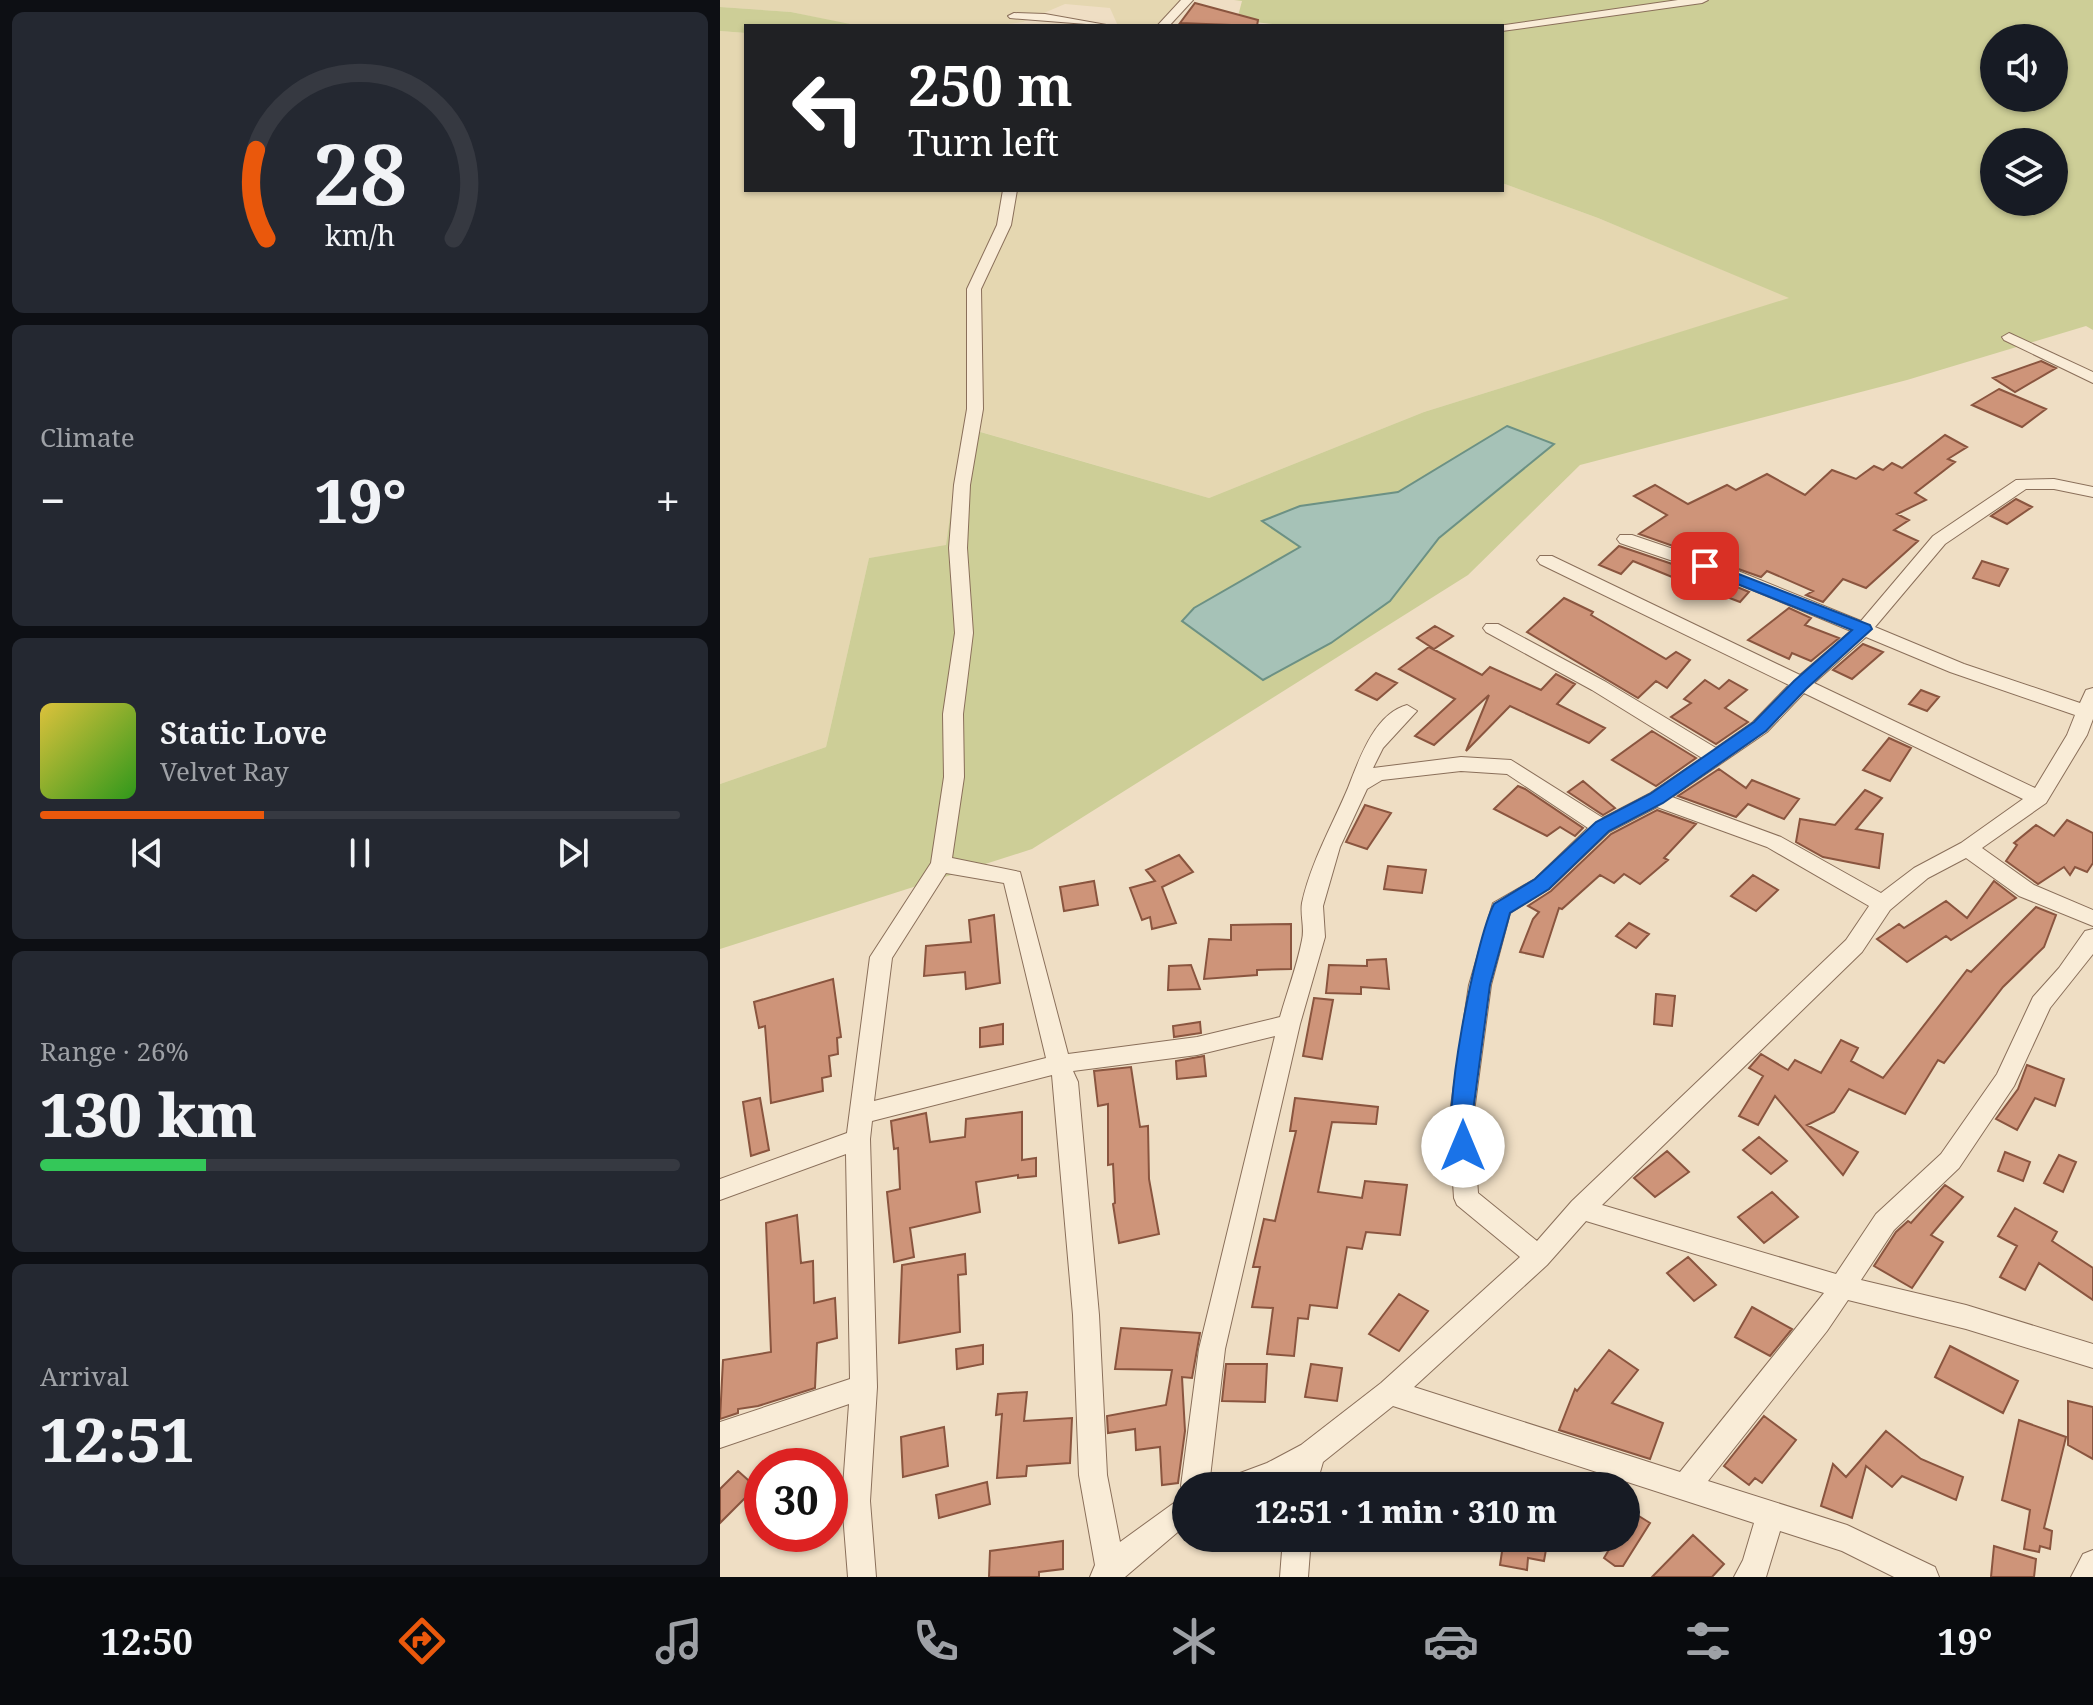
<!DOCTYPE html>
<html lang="en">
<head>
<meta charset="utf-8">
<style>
  body { margin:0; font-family:"Noto Serif",serif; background:#242831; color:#f1f3f6; height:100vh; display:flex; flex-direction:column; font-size:30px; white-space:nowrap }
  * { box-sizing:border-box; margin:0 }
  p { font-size:26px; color:#9ea1a6 }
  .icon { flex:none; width:44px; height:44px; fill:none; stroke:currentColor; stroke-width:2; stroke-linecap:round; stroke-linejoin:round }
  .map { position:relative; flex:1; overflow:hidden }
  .panel { display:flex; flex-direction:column; gap:12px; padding:12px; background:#0d0f14; width:720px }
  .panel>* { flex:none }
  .top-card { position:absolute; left:24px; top:24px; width:760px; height:168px; border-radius:0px; box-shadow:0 2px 6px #0004; background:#202124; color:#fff; overflow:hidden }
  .tools { position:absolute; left:1260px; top:24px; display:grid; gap:16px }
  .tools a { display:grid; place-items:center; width:88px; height:88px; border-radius:50%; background:#171b24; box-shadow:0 2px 6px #0004; font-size:40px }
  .speed { position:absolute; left:24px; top:1448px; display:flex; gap:16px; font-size:40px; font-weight:700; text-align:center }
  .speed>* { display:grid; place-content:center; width:104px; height:104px; border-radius:50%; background:#171b24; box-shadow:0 2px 6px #0004; line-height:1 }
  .speed .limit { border:12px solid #d22; background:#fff; color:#111 }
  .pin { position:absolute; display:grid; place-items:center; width:68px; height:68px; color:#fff; margin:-34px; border-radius:16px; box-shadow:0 4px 12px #0006 }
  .me { position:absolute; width:88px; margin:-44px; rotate:0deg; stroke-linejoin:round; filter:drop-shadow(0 0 6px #0008) }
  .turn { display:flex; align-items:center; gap:28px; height:168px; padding:0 32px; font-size:36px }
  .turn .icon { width:104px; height:104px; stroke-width:2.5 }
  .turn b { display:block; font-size:56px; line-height:68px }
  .big { font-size:60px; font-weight:800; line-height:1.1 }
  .panel .tile { flex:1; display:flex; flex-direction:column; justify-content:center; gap:12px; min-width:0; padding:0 28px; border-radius:12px; background:#242831 }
  .panel .dial { align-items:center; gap:0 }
  .dial svg { height:208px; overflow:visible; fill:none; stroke:#363941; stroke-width:7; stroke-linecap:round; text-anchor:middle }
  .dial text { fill:#f1f3f6; stroke:none }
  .song { display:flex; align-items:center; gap:24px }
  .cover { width:96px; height:96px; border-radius:12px; background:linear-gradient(135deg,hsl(50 70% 55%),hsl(110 70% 35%)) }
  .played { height:8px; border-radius:4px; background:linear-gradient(90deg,#ea580c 35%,#363941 35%) }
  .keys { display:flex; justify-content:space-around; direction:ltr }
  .heat { display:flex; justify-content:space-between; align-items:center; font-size:44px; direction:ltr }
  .charge { height:12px; border-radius:6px; background:linear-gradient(90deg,#34c759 26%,#363941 0) }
  .trip { position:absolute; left:452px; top:1472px; width:468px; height:80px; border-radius:40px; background:#171b24; box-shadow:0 2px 6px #0004; font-weight:800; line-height:80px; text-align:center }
  .menu { display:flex; height:128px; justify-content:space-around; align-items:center; background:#090b0e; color:#9ea1a6 }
  .menu .icon { width:56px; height:56px }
  .menu .on { color:#ea580c }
  .menu b { font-size:36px; color:#f1f3f6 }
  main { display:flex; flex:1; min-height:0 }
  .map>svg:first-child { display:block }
  .farmland { fill:#e5d7b1 }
  .green { fill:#cdce97; fill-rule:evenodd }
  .water { fill:#a6c2b7; stroke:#6c9184; stroke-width:2 }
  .building { fill:#ce9479; stroke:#8a553f; stroke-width:2 }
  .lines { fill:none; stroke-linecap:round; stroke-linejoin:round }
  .minor-casing { stroke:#8a6f5a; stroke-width:2 }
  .minor { fill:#f9ecd7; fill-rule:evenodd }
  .route { fill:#1a73e8; stroke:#114b97; stroke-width:2 }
</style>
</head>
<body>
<main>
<section class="panel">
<div class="tile dial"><svg viewBox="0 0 100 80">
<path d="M14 69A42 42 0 1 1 86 69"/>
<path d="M14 69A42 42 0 0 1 10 35" stroke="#ea580c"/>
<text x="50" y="56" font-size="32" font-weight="700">28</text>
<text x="50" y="72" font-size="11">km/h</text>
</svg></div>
<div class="tile"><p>Climate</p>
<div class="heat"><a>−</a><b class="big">19°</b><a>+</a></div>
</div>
<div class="tile">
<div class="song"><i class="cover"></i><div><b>Static Love</b><p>Velvet Ray</p></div></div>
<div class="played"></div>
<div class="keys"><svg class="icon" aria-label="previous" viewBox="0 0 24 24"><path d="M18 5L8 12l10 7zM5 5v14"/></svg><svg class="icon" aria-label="pause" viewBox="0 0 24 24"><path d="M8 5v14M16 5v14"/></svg><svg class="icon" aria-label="next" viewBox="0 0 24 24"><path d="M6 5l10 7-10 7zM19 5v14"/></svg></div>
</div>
<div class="tile"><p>Range · 26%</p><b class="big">130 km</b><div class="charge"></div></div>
<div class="tile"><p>Arrival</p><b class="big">12:51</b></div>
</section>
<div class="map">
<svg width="1373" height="1577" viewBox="0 0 1373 1577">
  <rect width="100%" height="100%" fill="#efdec4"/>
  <path class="farmland" d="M0,0H472L450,26H398L390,8L345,4L303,22L271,26H127L132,25L71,12L0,7Z
    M0,31L26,33V190H782V183L878,218L1071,298L704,412L489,498L244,427L226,546L149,558L106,747L0,784Z"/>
  <path class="green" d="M514,0H1373V330L1366,326L1187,380L860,465L748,575L312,849L0,949V784L106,747L149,558L226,545L243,427L489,498L704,412L1069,298L878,218L782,183V26H571L517,20L522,1ZM1274,38H1334V98H1274ZM1274,142H1334V202H1274ZM787,426L834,444L719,538L670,601L474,608L581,547L543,521L580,506L678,492Z
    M0,7L71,12L135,25L26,26V33L0,31Z"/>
  <path class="water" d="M787,426L834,444L719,538L670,601L611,643L543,680L462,621L474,608L580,547L542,521L580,506L678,492Z"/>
  <path class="building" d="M475,3L538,20L537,26L460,23Z
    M1321,361L1336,368L1295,392L1273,378Z
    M1279,389L1326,409L1302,427L1252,405Z
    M1225,435L1247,447L1228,459L1235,462L1195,493L1206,500L1177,514L1189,520L1174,530L1198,541L1146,588L1123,579L1103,602L1086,595L1093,591L1047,571L1041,577L919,534L947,515L914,496L935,485L968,504L1007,485L1016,490L1047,474L1085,495L1112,470L1136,479L1154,466L1163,470L1172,463L1182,468Z
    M1296,499L1312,507L1287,524L1271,516Z
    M899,546L967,569L957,579L913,561L901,574L879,565Z
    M1262,561L1288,569L1279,586L1253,578Z
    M1004,581L1005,582L1029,592L1020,602L994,592Z
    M844,598L873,612L871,615L946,659L956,652L970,660L947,688L936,681L918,698L807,632Z
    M1069,608L1091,618L1085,625L1119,638L1091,661L1072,653L1069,659L1028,640Z
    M715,626L733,636L714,649L697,638Z
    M1143,644L1163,652L1132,679L1113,670Z
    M709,647L762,675L770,667L821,690L836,674L855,684L837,704L885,728L869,743L790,706L746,751L769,695L714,745L695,736L735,699L679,669Z
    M656,673L677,683L657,700L636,690Z
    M985,680L999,689L1009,680L1027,690L1005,708L1028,722L996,744L951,717L971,703L964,699Z
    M1201,690L1219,697L1207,711L1189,704Z
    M932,731L976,758L936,786L892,760Z
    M1169,738L1191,748L1170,781L1143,770Z
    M999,769L1026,788L1032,780L1079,799L1064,819L1028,804L1016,817L958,796Z
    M863,781L895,808L883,815L848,792Z
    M798,786L805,789L863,828L855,836L840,827L827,836L774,809Z
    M1145,790L1162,798L1136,829L1163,834L1159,868L1103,857L1076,842L1080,819L1115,825Z
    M645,805L671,813L647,849L626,842Z
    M937,810L976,824L944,858L948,860L920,884L904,874L894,883L880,875L842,909L839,908L823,957L800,952L813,919L819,912L808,906L831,891L891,834Z
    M1347,820L1373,833V863L1367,872L1355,867L1350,875L1344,867L1318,884L1286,861L1297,845L1294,843L1316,825L1334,836Z
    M459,855L473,872L442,887L456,923L432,929L430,917L422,920L410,888L435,881L426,870Z
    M668,866L706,870L702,893L664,889Z
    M1033,875L1058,890L1036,911L1011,896Z
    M374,881L378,905L344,911L340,887Z
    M1274,881L1296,898L1231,940L1226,936L1187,962L1157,939L1179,924L1184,928L1226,901L1247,918Z
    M1316,907L1336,915L1324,947L1283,987L1224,1063L1218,1060L1185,1114L1129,1089L1114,1112L1087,1125L1138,1152L1123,1175L1055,1096L1038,1125L1019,1116L1043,1076L1029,1068L1041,1054L1068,1070L1075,1060L1101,1073L1121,1040L1138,1048L1131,1061L1163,1078L1247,970L1251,972Z
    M274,915L280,983L246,989L245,972L204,976L206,946L251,942L249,920Z
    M909,923L929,934L916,948L896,936Z
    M571,924V969L537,970V975L484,979L489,939L511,940V925Z
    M666,959L669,989L641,987V994L606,993L609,965L647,966V960Z
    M471,965L480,989L448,990L449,966Z
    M113,979L121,1037L117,1038L118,1054L109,1056L111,1076L102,1078L103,1091L51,1103L45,1026L39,1028L34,1002Z
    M936,994L955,996L952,1026L934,1024Z
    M594,998L613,1000L602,1059L583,1056Z
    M480,1022L481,1033L454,1037L453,1026Z
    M283,1024V1044L260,1047V1028Z
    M484,1056L486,1076L457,1079L456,1061Z
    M1307,1065L1344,1079L1335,1106L1315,1098L1297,1130L1276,1119L1298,1089Z
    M411,1067L420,1127L428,1126L429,1179L439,1234L399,1243L393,1204L395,1203L393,1164L388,1165V1104L378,1106L374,1071Z
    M40,1098L49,1150L31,1156L23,1102Z
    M575,1098L658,1107L656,1124L612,1122L598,1192L642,1198L645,1181L687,1185L680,1235L646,1232L642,1249L627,1247L617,1308L590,1305L588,1319L578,1318L574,1356L547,1354L553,1308L532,1307L540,1267H533L544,1219L555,1221L576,1131H570Z
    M302,1112V1160L316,1158V1176L298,1178V1175L256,1182L260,1212L190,1228L194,1257L174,1262L167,1192L180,1189L178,1148L174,1149L171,1121L206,1113L210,1142L245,1137L246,1119Z
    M1039,1137L1067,1161L1051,1174L1023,1150Z
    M947,1151L969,1172L935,1197L914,1178Z
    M1285,1152L1310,1162L1303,1181L1278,1171Z
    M1339,1155L1356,1162L1343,1192L1324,1183Z
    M1225,1185L1243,1197L1211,1235L1223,1242L1192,1288L1154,1266L1176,1232L1188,1221L1191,1223Z
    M1052,1192L1078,1217L1044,1243L1018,1217Z
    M1295,1208L1337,1232L1332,1241L1373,1268V1300L1319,1263L1305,1290L1280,1277L1297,1246L1278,1236Z
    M77,1215L81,1263L93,1261L94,1303L115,1298L117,1338L97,1343L95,1388L38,1406L18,1409V1413L0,1419L3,1360L51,1352L46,1223Z
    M245,1254L246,1274L238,1275L240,1332L179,1343L182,1265Z
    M968,1257L996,1285L974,1301L947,1273Z
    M679,1294L708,1311L679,1351L649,1334Z
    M1032,1307L1072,1329L1050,1356L1015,1337Z
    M401,1328L480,1333L472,1378L462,1377L465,1431L458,1483L442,1485L440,1447L416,1450L415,1429L388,1433L387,1416L446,1405L452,1370L395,1369Z
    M263,1345V1364L237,1369L236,1349Z
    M1230,1346L1298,1381L1283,1413L1215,1377Z
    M889,1350L918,1370L892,1403L943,1423L930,1459L839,1430L855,1389L857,1391Z
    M506,1364H547L545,1402L502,1401Z
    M591,1364L622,1368L617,1401L585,1397Z
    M307,1392L304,1421L352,1418L350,1463L307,1466L306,1476L277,1478L282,1414L276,1415L278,1394Z
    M1348,1401L1373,1407V1459L1348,1445Z
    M1044,1416L1076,1440L1042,1483L1035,1478L1029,1485L1004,1466Z
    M1299,1420L1346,1437L1324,1528L1332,1531L1330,1549L1320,1546L1319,1552L1304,1549L1310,1510L1282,1500Z
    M224,1427L228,1466L183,1477L181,1437Z
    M1166,1431L1201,1459L1243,1477L1236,1500L1182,1476L1172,1487L1146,1466L1132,1518L1101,1506L1113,1464L1126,1477Z
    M18,1471L36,1487L0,1523V1489Z
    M267,1482L270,1504L219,1518L216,1495Z
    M906,1508L930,1523L903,1566H895L884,1558L896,1538H906Z
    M973,1535L1004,1564L992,1577H932Z
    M784,1538H828L824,1561L808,1558L807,1570L780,1565Z
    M343,1541V1569L319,1572V1577H269L270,1551Z
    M1274,1546L1316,1559L1314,1577H1271Z"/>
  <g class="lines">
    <defs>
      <path id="minor" d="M461,0H473L449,26H437Z
        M958,0H988L982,3L782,31V26H778Z
        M294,13L325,14L392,26L290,18L288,16Z
        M283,190H297L291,225L261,289L263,409L250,485L247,548L253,633L243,714L244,777L232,858L300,872L348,1054L477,1037L560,1017C567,992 577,966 582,940C585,928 580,915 582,903C591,862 612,826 628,788C639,760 654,714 687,705L697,711L663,748L653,768L741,757L791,760L883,818L929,794L982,758L872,690L766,632L763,628L766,624H778L886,682L996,748L1033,722L1069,685L820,564L817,560L820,556H832L1080,675L1131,631L1006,579L900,543L897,539L900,535H912L1018,571L1141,621L1213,536L1296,480L1334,479L1373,487V497L1334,489H1306L1225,544L1155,627L1244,664L1360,703L1366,690L1373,688V719L1367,735L1326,803L1262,848L1314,885L1373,910V926L1299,896L1246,858L1208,878L1170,910L1142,952L882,1205L1116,1274L1156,1214L1221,1154L1277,1074L1313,997L1339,968L1365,931L1373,929V954L1330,1008L1294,1086L1239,1168L1174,1230L1141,1280L1246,1305L1373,1344V1368L1246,1329L1128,1300L1107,1331L988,1481L1127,1525L1215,1567L1219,1577H1174L1122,1551L1060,1531L1046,1577H1014L1023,1560L1034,1523L673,1406L603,1462L596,1486H568L570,1481L558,1486H508L512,1476L547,1463L581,1445L661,1383L800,1257L737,1205L734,1198L729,1119L749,985L773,903L815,879L868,828L787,774L741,771L662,780L647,789L620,847L603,906L605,937L580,1024L505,1349L489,1486H466V1525L405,1577H370L375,1565L359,1475L353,1315L332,1075L152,1121L150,1139L157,1387L150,1501L156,1577H128L122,1501L129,1404L0,1448V1422L130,1379L126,1154L0,1200V1179L127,1133L150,957L211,863L224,777L223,714L235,633L229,548L234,485L247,409V289L277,225ZM1146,637L1230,672L1355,715L1347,735L1315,788L1094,683ZM1084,693L1303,799L1241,843L1194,868L1161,893L1061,837L952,797L1047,732ZM937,807L1047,847L1149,906L1126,940L852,1201L817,1241L758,1193L753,1119L771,985L790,913L829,889L889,832ZM226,873L284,883L326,1058L154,1101L172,958ZM555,1036L479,1349L461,1486L465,1495L400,1542L387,1475L379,1315L358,1082L353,1071L477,1055ZM866,1221L1104,1293L960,1472L694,1387L827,1265Z
        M1289,333L1373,372V383L1284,340L1282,337Z
        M563,1538H591L588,1577H560Z
        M1373,1550V1577H1351L1363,1554Z"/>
    </defs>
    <use href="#minor" class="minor-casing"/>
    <use href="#minor" class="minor"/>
  </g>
  <path class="route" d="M985,561L1150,625L1152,629L1086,689L1046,731L943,803L889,831L829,889L790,913L770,985L752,1119L754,1146L750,1152L743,1155L735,1152C719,1121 756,938 774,904L815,879L876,822L930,794L1034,722L1074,681L1132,630L980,569V562Z"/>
</svg>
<div class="tools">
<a><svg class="icon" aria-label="sound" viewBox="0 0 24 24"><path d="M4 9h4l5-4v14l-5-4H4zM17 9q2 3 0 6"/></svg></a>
<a><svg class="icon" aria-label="layers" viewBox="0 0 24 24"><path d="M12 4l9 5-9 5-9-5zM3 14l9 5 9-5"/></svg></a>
</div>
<div class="speed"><div class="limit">30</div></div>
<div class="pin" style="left:985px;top:566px;background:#d93025"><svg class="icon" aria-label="arrive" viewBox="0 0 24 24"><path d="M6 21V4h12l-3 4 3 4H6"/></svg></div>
<svg class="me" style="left:743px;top:1146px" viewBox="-20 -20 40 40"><circle r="19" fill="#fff"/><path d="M0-13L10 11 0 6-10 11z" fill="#1a73e8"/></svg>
<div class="trip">12:51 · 1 min · 310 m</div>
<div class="top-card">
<div class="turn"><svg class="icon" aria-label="left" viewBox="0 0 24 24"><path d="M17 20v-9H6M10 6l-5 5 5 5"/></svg><div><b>250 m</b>Turn left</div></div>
</div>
</div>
</main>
<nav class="menu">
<b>12:50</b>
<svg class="icon on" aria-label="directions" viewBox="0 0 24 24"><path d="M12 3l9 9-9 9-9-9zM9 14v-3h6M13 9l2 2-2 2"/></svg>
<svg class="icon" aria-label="music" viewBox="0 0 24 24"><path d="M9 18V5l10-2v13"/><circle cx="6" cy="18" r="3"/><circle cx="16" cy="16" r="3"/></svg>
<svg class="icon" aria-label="phone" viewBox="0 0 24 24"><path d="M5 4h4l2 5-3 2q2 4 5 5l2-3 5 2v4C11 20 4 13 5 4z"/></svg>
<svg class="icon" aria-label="climate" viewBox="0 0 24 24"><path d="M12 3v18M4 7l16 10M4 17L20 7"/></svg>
<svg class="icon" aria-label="car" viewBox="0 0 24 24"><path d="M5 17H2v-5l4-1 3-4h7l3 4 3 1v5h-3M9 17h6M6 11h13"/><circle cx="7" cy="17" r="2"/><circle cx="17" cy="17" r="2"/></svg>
<svg class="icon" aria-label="filters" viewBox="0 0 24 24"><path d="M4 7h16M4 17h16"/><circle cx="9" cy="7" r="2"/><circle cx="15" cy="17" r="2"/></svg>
<b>19°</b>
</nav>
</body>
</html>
